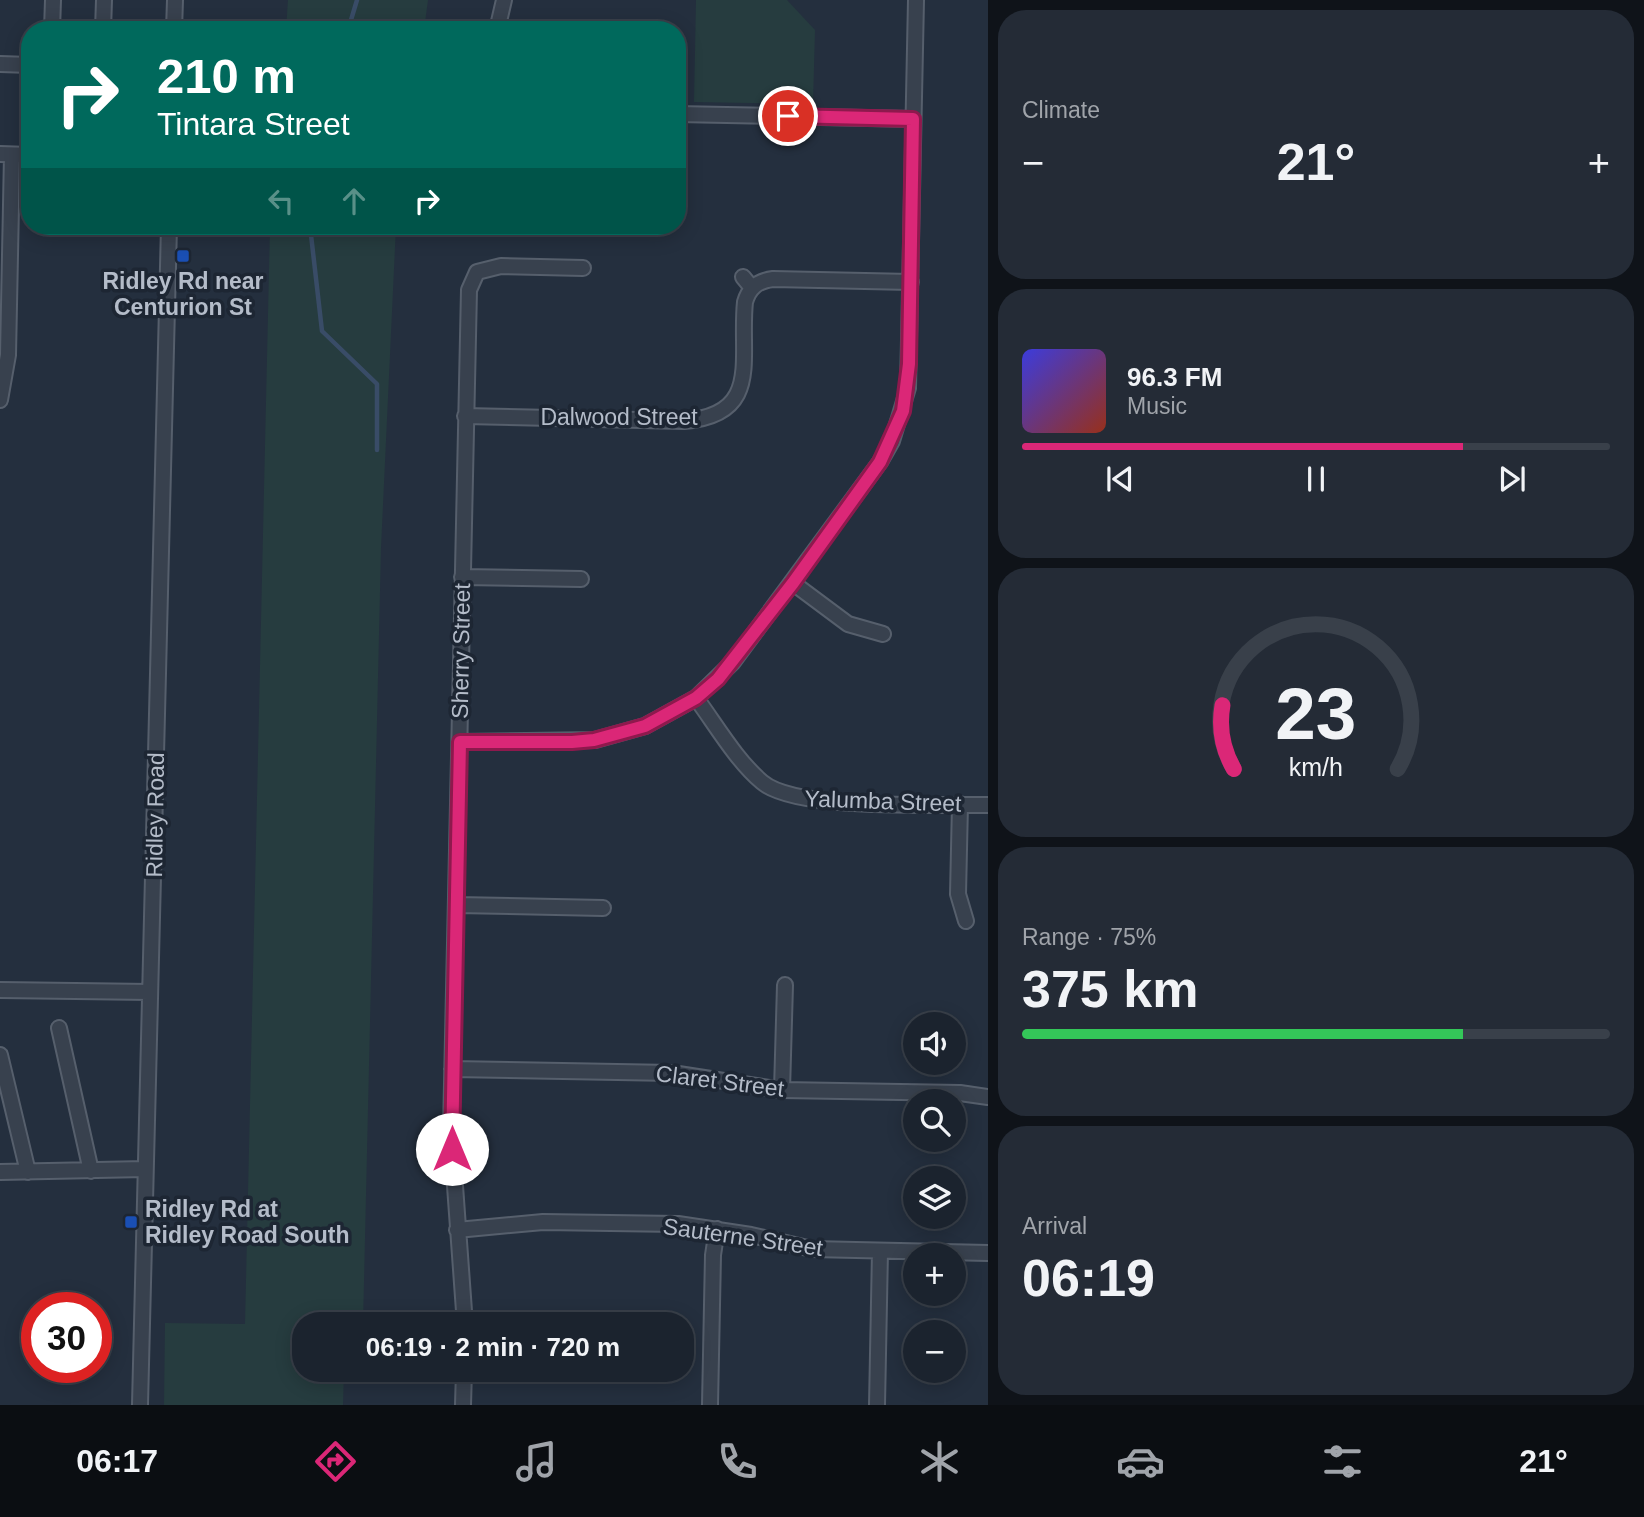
<!DOCTYPE html>
<html lang="en">
<head>
<meta charset="utf-8">
<style>
  body { margin:0; font-family:Helvetica,sans-serif; background:#242b36; color:#f1f3f6; height:100vh; display:flex; flex-direction:column; font-size:26px; white-space:nowrap }
  * { box-sizing:border-box; margin:0 }
  p { font-size:23px; color:#a0a4aa }
  .icon { flex:none; width:38px; height:38px; fill:none; stroke:currentColor; stroke-width:2; stroke-linecap:round; stroke-linejoin:round }
  .map { position:relative; flex:1; overflow:hidden }
  .sheet { display:flex; flex-direction:column; gap:10px; padding:10px; background:#0f1319; width:656px }
  .sheet>* { flex:none }
  .banner { position:absolute; left:21px; top:21px; width:665px; height:214px; border-radius:28px; box-shadow:0 4px 18px #0003,0 0 0 2px #39404a; background:#00695c; color:#fff; overflow:hidden }
  .buttons { position:absolute; left:903px; top:1012px; display:grid; gap:14px }
  .buttons a { display:grid; place-items:center; width:63px; height:63px; border-radius:50%; background:#1b232e; box-shadow:0 4px 18px #0003,0 0 0 2px #39404a; font-size:35px }
  .speed { position:absolute; left:21px; top:1292px; display:flex; gap:14px; font-size:35px; font-weight:700; text-align:center }
  .speed>* { display:grid; place-content:center; width:91px; height:91px; border-radius:50%; background:#1b232e; box-shadow:0 4px 18px #0003,0 0 0 2px #39404a; line-height:1 }
  .speed .limit { border:10px solid #d22; background:#fff; color:#111 }
  .pin { position:absolute; display:grid; place-items:center; width:60px; height:60px; color:#fff; margin:-30px; border:4px solid #fff; border-radius:50%; box-shadow:0 2px 7px #0007 }
  .me { position:absolute; width:77px; margin:-38px; rotate:0deg; stroke-linejoin:round; filter:drop-shadow(0 0 5px #0008) }
  .turn { display:flex; align-items:center; gap:24px; height:147px; padding:0 21px; font-size:32px }
  .turn .icon { width:91px; height:91px; stroke-width:2.5 }
  .turn b { display:block; font-size:49px; line-height:60px }
  .lanes { display:flex; align-items:center; height:66px; padding:0 21px; background:#0003; justify-content:center; gap:35px; direction:ltr }
  .lanes .off { opacity:.35 }
  .big { font-size:52px; font-weight:700; line-height:1.1 }
  .sheet .tile { flex:1; display:flex; flex-direction:column; justify-content:center; gap:10px; min-width:0; padding:0 24px; border-radius:28px; background:#242b36 }
  .sheet .dial { align-items:center; gap:0 }
  .dial svg { height:182px; overflow:visible; fill:none; stroke:#39404a; stroke-width:7; stroke-linecap:round; text-anchor:middle }
  .dial text { fill:#f1f3f6; stroke:none }
  .song { display:flex; align-items:center; gap:21px }
  .cover { width:84px; height:84px; border-radius:10px; background:linear-gradient(135deg,hsl(240 70% 55%),hsl(10 70% 35%)) }
  .played { height:7px; border-radius:4px; background:linear-gradient(90deg,#db2777 75%,#39404a 75%) }
  .keys { display:flex; justify-content:space-around; direction:ltr }
  .heat { display:flex; justify-content:space-between; align-items:center; font-size:38px; direction:ltr }
  .charge { height:10px; border-radius:5px; background:linear-gradient(90deg,#34c759 75%,#39404a 0) }
  .trip { position:absolute; left:292px; top:1312px; width:402px; height:70px; border-radius:28px; background:#1b232e; box-shadow:0 4px 18px #0003,0 0 0 2px #39404a; font-weight:700; line-height:70px; text-align:center }
  .menu { display:flex; height:112px; justify-content:space-around; align-items:center; background:#0b0e12; color:#a0a4aa }
  .menu .icon { width:49px; height:49px }
  .menu .active { color:#db2777 }
  .menu b { font-size:32px; color:#f1f3f6 }
  main { display:flex; flex:1; min-height:0 }
  .map>svg:first-child { display:block }
  .green { fill:#263c3f }
  .lines { fill:none; stroke-linecap:round; stroke-linejoin:round }
  .stream { stroke:#394c67; stroke-width:4.5 }
  .minor-casing { stroke:#565f6c; stroke-width:18 }
  .minor { stroke:#38414e; stroke-width:14 }
  .route-casing { stroke:#8e194d; stroke-width:18 }
  .route { stroke:#db2777; stroke-width:12 }
  .transit-dot { fill:#1a4fb4; stroke:#1d2633; stroke-width:2.5 }
  .labels { text-anchor:middle; dominant-baseline:central; stroke-width:7; stroke-linejoin:round; paint-order:stroke }
  .poi-label { font-size:23px; font-weight:bold; fill:#b4bcc9; stroke:#1d2633 }
  .street-label { font-size:23px; fill:#b4bcc9; stroke:#1d2633 }
</style>
</head>
<body>
<main>
<div class="map">
<svg width="988" height="1405" viewBox="0 0 988 1405">
  <rect width="100%" height="100%" fill="#242f3e"/>
  <path class="green" d="M288,0H428L424,30H286Z
    M696,0H787L815,30L813,104L694,102Z
    M270,226H396L381,548L363,1325H304V1370H344L343,1405H164L165,1323L245,1324Z"/>
  <g class="lines">
    <path class="stream" d="M348,30L357,0
      M310,226L322,331L377,384V450"/>
    <defs>
      <path id="minor" d="M52,30L53,0
        M103,30L104,0
        M174,30L175,0
        M497,30L504,0
        M0,64L30,65
        M677,114L913,119
        M0,154L30,155
        M743,277L752,288
        M0,400L8,355L12,155
        M465,416L684,421C763,415 739,358 745,302C749,288 757,281 773,279L911,282
        M462,577L581,579
        M793,583L848,624L883,634
        M696,698C716,725 736,760 762,782C796,811 938,804 988,805
        M460,742L595,740L645,726L696,698L733,662L880,462L892,441L908,388L916,0
        M960,804L958,894L966,921
        M457,905L603,908
        M0,990L150,992
        M59,1028L91,1171
        M0,1055L28,1172
        M452,1069L672,1073L782,1090L960,1093L988,1097
        M782,1090L785,985
        M0,1172L145,1169
        M457,1230L543,1222L678,1224L751,1235L812,1249L988,1253
        M465,1325L451,1130L469,290L477,272L501,266L583,268
        M140,1405L169,226
        M463,1405L464,1370
        M710,1405L713,1255L717,1229
        M877,1405L880,1251"/>
    </defs>
    <use href="#minor" class="minor-casing"/>
    <use href="#minor" class="minor"/>
  </g>
  <g class="lines">
    <defs>
      <path id="route" d="M452,1149L460,742H572L594,740L645,726L696,698L718,679L793,583L880,462L903,411L909,364L913,119L788,116"/>
    </defs>
    <use href="#route" class="route-casing"/>
    <use href="#route" class="route"/>
  </g>
  <g class="transit-dot">
    <rect x="176" y="249" width="14" height="14" rx="3.5"/>
    <rect x="124" y="1215" width="14" height="14" rx="3.5"/>
  </g>
  <g class="labels">
    <g class="poi-label">
      <text x="183" y="281">Ridley Rd near<tspan x="183" dy="26">Centurion St</tspan></text>
      <text x="145" y="1209" text-anchor="start">Ridley Rd at<tspan x="145" dy="26">Ridley Road South</tspan></text>
    </g>
    <g class="street-label">
      <text x="619" y="417">Dalwood Street</text>
      <text transform="translate(461 651) rotate(-89)">Sherry Street</text>
      <text transform="translate(883 801) rotate(2)">Yalumba Street</text>
      <text transform="translate(155 815) rotate(-89)">Ridley Road</text>
      <text transform="translate(720 1081) rotate(7)">Claret Street</text>
      <text transform="translate(743 1237) rotate(8)">Sauterne Street</text>
    </g>
  </g>
</svg>
<div class="buttons">
<a><svg class="icon" aria-label="sound" viewBox="0 0 24 24"><path d="M4 9h4l5-4v14l-5-4H4zM17 9q2 3 0 6"/></svg></a>
<a><svg class="icon" aria-label="search" viewBox="0 0 24 24"><circle cx="10" cy="10" r="6"/><path d="M15 15l6 6"/></svg></a>
<a><svg class="icon" aria-label="layers" viewBox="0 0 24 24"><path d="M12 4l9 5-9 5-9-5zM3 14l9 5 9-5"/></svg></a>
<a>+</a>
<a>−</a>
</div>
<div class="speed"><div class="limit">30</div></div>
<div class="pin" style="left:788px;top:116px;background:#d93025"><svg class="icon" aria-label="arrive" viewBox="0 0 24 24"><path d="M6 21V4h12l-3 4 3 4H6"/></svg></div>
<svg class="me" style="left:452px;top:1149px" viewBox="-20 -20 40 40"><circle r="19" fill="#fff"/><path d="M0-13L10 11 0 6-10 11z" fill="#db2777"/></svg>
<div class="trip">06:19 · 2 min · 720 m</div>
<div class="banner">
<div class="turn"><svg class="icon" aria-label="right" viewBox="0 0 24 24"><path d="M7 20v-9h11M14 6l5 5-5 5"/></svg><div><b>210 m</b>Tintara Street</div></div>
<div class="lanes"><svg class="icon off" aria-label="left" viewBox="0 0 24 24"><path d="M17 20v-9H6M10 6l-5 5 5 5"/></svg><svg class="icon off" aria-label="ahead" viewBox="0 0 24 24"><path d="M12 20V5M6 11l6-6 6 6"/></svg><svg class="icon" aria-label="right" viewBox="0 0 24 24"><path d="M7 20v-9h11M14 6l5 5-5 5"/></svg></div>
</div>
</div>
<section class="sheet">
<div class="tile"><p>Climate</p>
<div class="heat"><a>−</a><b class="big">21°</b><a>+</a></div>
</div>
<div class="tile">
<div class="song"><i class="cover"></i><div><b>96.3 FM</b><p>Music</p></div></div>
<div class="played"></div>
<div class="keys"><svg class="icon" aria-label="previous" viewBox="0 0 24 24"><path d="M18 5L8 12l10 7zM5 5v14"/></svg><svg class="icon" aria-label="pause" viewBox="0 0 24 24"><path d="M8 5v14M16 5v14"/></svg><svg class="icon" aria-label="next" viewBox="0 0 24 24"><path d="M6 5l10 7-10 7zM19 5v14"/></svg></div>
</div>
<div class="tile dial"><svg viewBox="0 0 100 80">
<path d="M14 69A42 42 0 1 1 86 69"/>
<path d="M14 69A42 42 0 0 1 9 41" stroke="#db2777"/>
<text x="50" y="56" font-size="32" font-weight="700">23</text>
<text x="50" y="72" font-size="11">km/h</text>
</svg></div>
<div class="tile"><p>Range · 75%</p><b class="big">375 km</b><div class="charge"></div></div>
<div class="tile"><p>Arrival</p><b class="big">06:19</b></div>
</section>
</main>
<nav class="menu">
<b>06:17</b>
<svg class="icon active" aria-label="directions" viewBox="0 0 24 24"><path d="M12 3l9 9-9 9-9-9zM9 14v-3h6M13 9l2 2-2 2"/></svg>
<svg class="icon" aria-label="music" viewBox="0 0 24 24"><path d="M9 18V5l10-2v13"/><circle cx="6" cy="18" r="3"/><circle cx="16" cy="16" r="3"/></svg>
<svg class="icon" aria-label="phone" viewBox="0 0 24 24"><path d="M5 4h4l2 5-3 2q2 4 5 5l2-3 5 2v4C11 20 4 13 5 4z"/></svg>
<svg class="icon" aria-label="climate" viewBox="0 0 24 24"><path d="M12 3v18M4 7l16 10M4 17L20 7"/></svg>
<svg class="icon" aria-label="car" viewBox="0 0 24 24"><path d="M5 17H2v-5l4-1 3-4h7l3 4 3 1v5h-3M9 17h6M6 11h13"/><circle cx="7" cy="17" r="2"/><circle cx="17" cy="17" r="2"/></svg>
<svg class="icon" aria-label="filters" viewBox="0 0 24 24"><path d="M4 7h16M4 17h16"/><circle cx="9" cy="7" r="2"/><circle cx="15" cy="17" r="2"/></svg>
<b>21°</b>
</nav>
</body>
</html>
